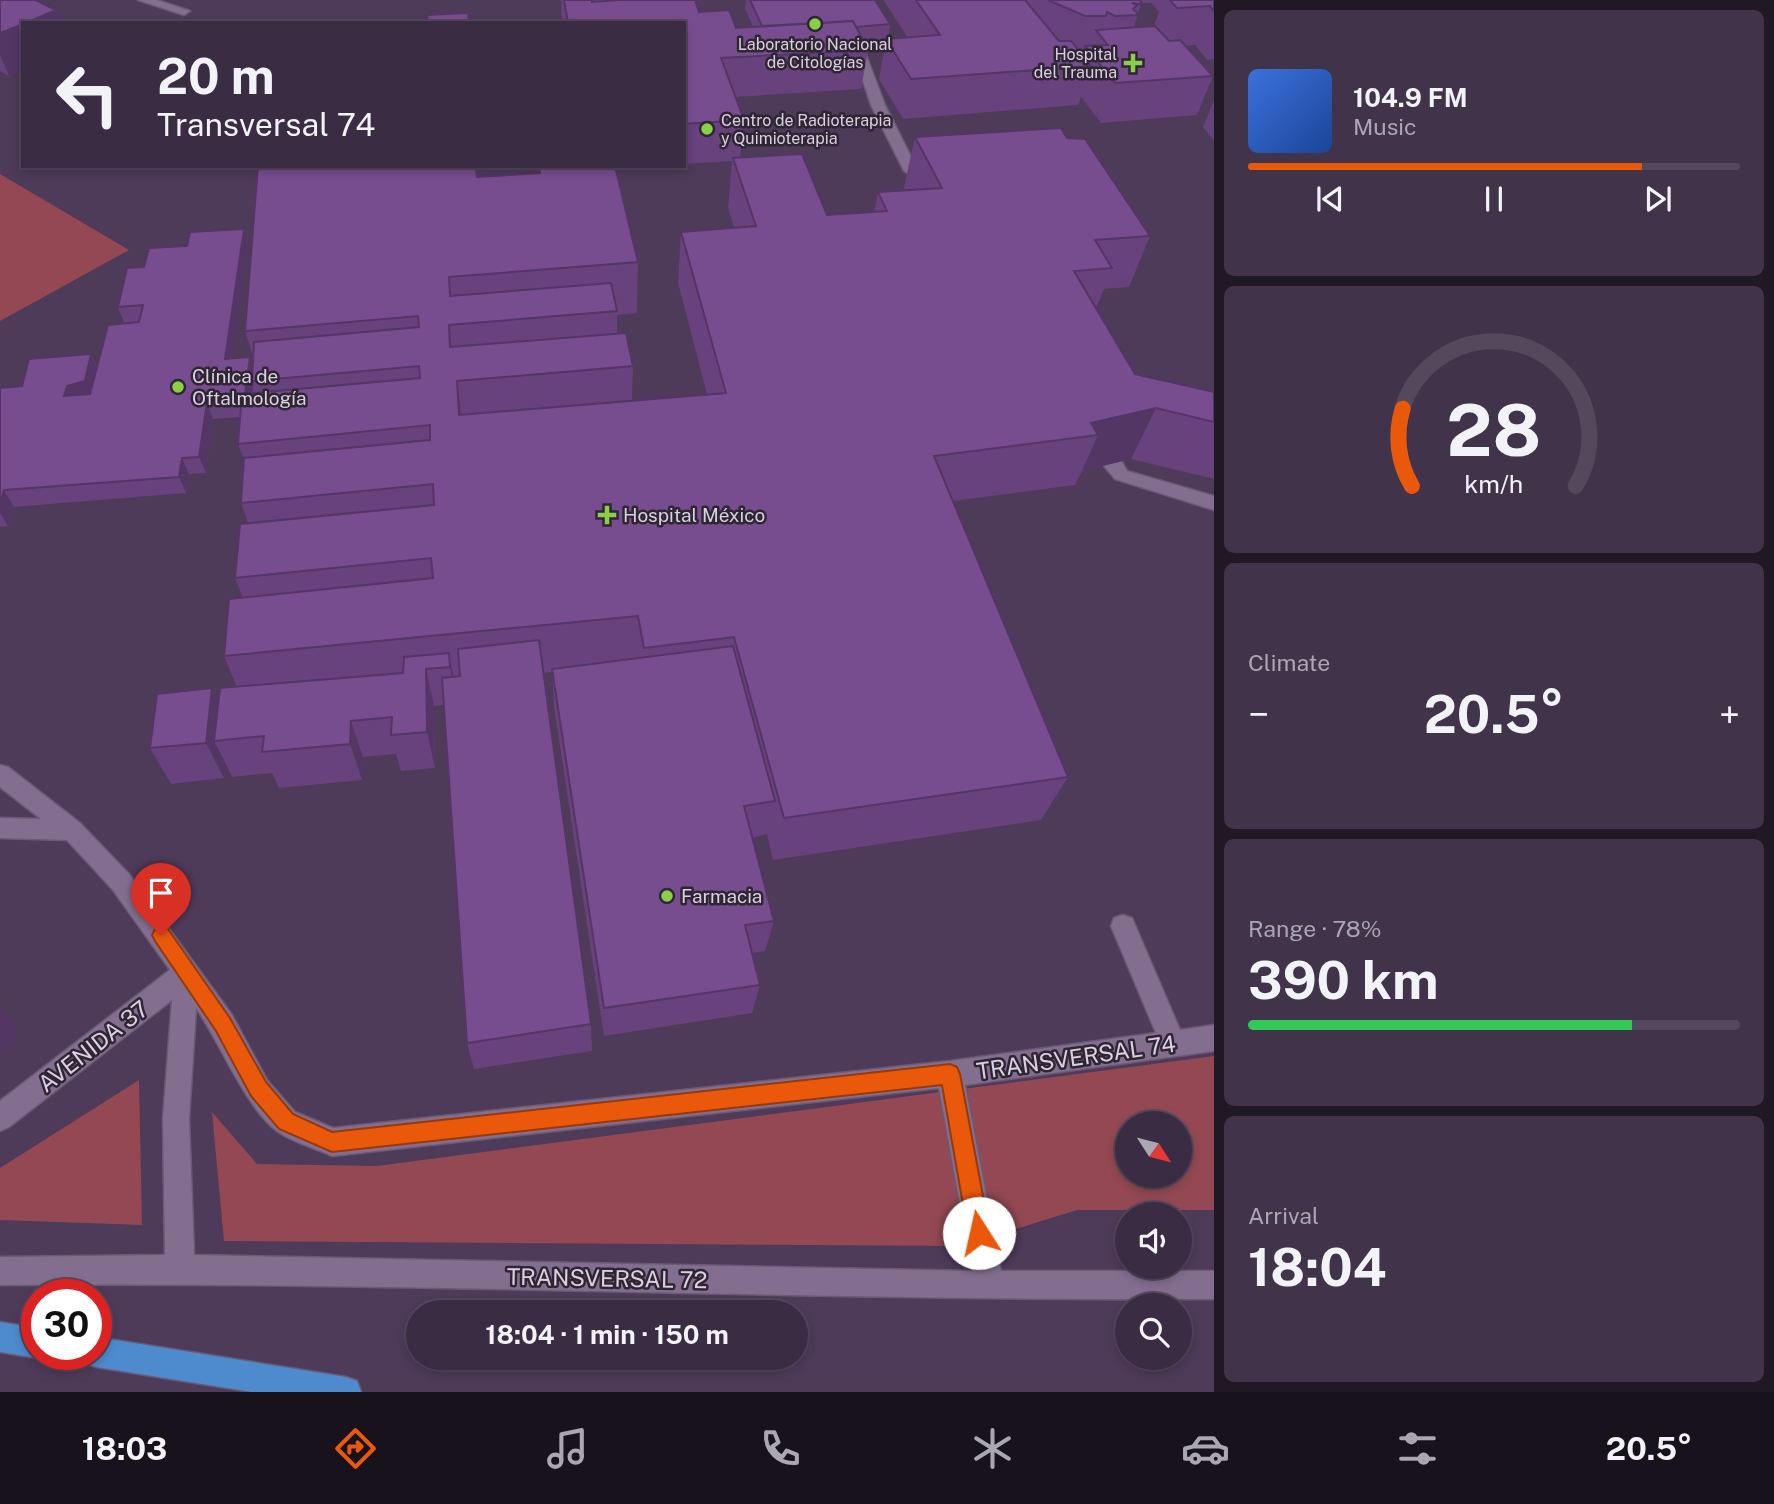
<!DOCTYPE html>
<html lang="en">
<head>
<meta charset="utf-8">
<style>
  body { margin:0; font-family:"Public Sans",sans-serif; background:#41344a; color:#f1f3f6; height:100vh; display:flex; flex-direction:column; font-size:26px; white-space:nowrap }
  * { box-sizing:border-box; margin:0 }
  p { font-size:23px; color:#aba7b2 }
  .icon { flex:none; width:38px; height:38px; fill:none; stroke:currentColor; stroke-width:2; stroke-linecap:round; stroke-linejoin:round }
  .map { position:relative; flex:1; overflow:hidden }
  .drawer { display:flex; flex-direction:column; gap:10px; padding:10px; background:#201825; width:560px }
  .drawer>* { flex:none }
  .top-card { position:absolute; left:21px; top:21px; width:665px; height:147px; border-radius:0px; box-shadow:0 4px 10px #0003,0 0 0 2px #54485c; background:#3a2c43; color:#f1f3f6; overflow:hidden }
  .needle { width:46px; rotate:126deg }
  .tools { position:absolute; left:1115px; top:1111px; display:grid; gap:14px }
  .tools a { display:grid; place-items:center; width:77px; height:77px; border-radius:50%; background:#3a2c43; box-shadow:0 4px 10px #0003,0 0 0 2px #54485c; font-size:35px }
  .speed { position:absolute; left:21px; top:1279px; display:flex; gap:14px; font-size:35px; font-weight:700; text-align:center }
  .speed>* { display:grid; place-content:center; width:91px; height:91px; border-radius:50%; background:#3a2c43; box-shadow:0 4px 10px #0003,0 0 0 2px #54485c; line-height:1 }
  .speed .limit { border:10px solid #d22; background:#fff; color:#111 }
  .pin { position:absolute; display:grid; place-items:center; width:60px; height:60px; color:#fff; margin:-72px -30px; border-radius:50% 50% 50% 0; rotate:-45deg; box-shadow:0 0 7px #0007 }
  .pin .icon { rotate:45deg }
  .me { position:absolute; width:77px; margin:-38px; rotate:350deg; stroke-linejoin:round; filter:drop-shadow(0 0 5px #0008) }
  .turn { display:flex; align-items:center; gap:24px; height:147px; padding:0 21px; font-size:32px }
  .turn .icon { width:91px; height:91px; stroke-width:2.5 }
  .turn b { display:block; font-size:49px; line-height:60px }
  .big { font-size:52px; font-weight:700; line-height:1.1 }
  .drawer .widget { flex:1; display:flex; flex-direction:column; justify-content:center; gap:10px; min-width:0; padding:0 24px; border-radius:10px; background:#41344a }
  .drawer .dial { align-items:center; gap:0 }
  .dial svg { height:182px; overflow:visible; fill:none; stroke:#54485c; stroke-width:7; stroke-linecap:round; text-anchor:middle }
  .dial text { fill:#f1f3f6; stroke:none }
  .song { display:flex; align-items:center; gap:21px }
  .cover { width:84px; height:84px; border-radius:10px; background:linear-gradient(135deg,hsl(220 70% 55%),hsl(220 70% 35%)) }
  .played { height:7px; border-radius:4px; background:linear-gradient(90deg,#ea580c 80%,#54485c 80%) }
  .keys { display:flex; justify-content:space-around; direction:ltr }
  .heat { display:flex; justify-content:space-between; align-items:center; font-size:38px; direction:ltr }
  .charge { height:10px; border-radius:5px; background:linear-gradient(90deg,#34c759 78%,#54485c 0) }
  .trip { position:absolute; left:406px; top:1300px; width:402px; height:70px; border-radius:35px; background:#3a2c43; box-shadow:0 4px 10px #0003,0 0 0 2px #54485c; font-weight:700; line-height:70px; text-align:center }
  .tab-bar { display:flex; height:112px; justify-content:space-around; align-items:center; background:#17121b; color:#aba7b2 }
  .tab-bar .icon { width:49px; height:49px }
  .tab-bar .on { color:#ea580c }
  .tab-bar b { font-size:32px; color:#f1f3f6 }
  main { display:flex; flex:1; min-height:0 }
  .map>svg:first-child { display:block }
  .green { fill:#934853; fill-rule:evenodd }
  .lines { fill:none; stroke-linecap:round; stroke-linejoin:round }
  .minor-casing { stroke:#695972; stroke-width:3 }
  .highway-casing { stroke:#695972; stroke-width:3 }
  .minor { fill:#836e90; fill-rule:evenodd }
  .highway { fill:#4d8ace; fill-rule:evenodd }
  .wall { fill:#67427c; fill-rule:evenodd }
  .shaded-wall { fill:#543665 }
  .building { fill:#784d90; stroke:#543665; stroke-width:2 }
  .route { fill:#ea580c; stroke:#983908; stroke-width:2 }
  .poi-dot { fill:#89cf48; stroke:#2f2634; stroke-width:2.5 }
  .labels { text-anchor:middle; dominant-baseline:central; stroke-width:5; stroke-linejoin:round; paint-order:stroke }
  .far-poi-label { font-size:16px; fill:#dbcfe2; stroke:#2f2634 }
  .poi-label { font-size:19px; fill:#dbcfe2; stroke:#2f2634; text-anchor:start }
  .near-street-label { font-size:23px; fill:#dbcfe2; stroke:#2f2634 }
</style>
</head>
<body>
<main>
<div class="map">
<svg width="1214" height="1392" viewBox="0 0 1214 1392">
  <rect width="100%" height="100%" fill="#4e3a59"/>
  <path class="green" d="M0,174L129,250L0,321Z
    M1214,1056V1210H1077L961,1246L224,1241L212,1112L257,1164L377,1166ZM1127,1124H1180V1176H1127Z
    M139,1080L142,1225L0,1220V1168Z"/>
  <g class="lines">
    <defs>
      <path id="minor" d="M138,0H157L190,11L184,15Z
        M847,48L866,55L885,105L918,171L916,174L911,175L904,171L871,105L855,57L841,52Z
        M1106,434L1115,440L1113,446L1127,471L1214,496V510L1115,479L1104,466L1095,446L1100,436Z
        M0,765L8,767L80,823L129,874L232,1015L267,1080L295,1112L333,1128L950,1061L1156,1033L1111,926L1114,918L1123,915L1132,918L1180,1030L1214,1025V1051L965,1085L1001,1271H1214V1299C809,1301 405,1281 0,1285V1257L165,1255L163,1119L172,1000L9,1127L0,1131V1101L170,970L113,890L67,840L0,838V818L41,819L0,787ZM196,1008C220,1042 245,1107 277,1131C292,1142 315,1148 332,1156L939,1088L972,1271L194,1255L189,1119Z"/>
      <path id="highway" d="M0,1322L37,1328V1354H45L37,1358L0,1352Z
        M96,1337L346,1377L357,1381L361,1392H252L96,1367L85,1363L82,1354H96Z"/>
    </defs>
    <use href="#minor" class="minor-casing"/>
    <use href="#highway" class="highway-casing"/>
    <use href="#minor" class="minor"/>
    <use href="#highway" class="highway"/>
  </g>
  <path class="wall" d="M0,0L56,10L61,23H23V69L9,76L0,71Z
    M561,0H695L699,12L736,28L753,27L745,8L746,0H875L890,24L888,39L908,38L884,1V0H1214V59L1207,60L1195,45L1185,46L1213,76L1197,115L1101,123L1081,97L1078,105L903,119L879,79L886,40L863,41L868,50L861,89L735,97L744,120L740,158L827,215L874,212L878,192L905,191L904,187L915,137L1067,138L1150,236L1129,287L1104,289L1096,308L1135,374L1214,392V479L1131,459L1082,471L1075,485L953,501L1068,777L1041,820L773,860L767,834L752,838L774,921L765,951L752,953L760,985L752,1013L604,1036L554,707L552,672L544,673L591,1024L592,1051L474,1069L467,1043L444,705L434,706L435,768L401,771L396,754L363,757L362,780L279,788L272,773L232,777L226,764L224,778L171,784L150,748L212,688L218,702L237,687L224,656L243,598L235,578L248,523L241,503L244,460L238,444L240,417L213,419L206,473L189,474L186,493L14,507L8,526L0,527V388L22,386L91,354L97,367L124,323L118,307L144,267L187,246L244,229L248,245L232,359L253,367V357L245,331L258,166H482L483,176L482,177L539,173L538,166H649L616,168L638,262L637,313L617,315V334L633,366L632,401L707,394L678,283L681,232L734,228L728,208L732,161L684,164V23H562ZM1141,3H1151L1159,12L1154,26L1134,27Z
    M1214,100V141L1203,127Z"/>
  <path class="shaded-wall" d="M56,10L61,23H26Z
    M23,24V69L9,76L0,55V33Z
    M475,166H482L483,176L477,181Z
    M244,229L248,245L230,376L225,359Z
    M91,354L98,371L92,398L64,396L67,386Z
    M250,357L255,374L252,381L253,386L250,416L245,400Z
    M457,381L463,431L459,415Z
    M207,402L213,419L206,473L199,457Z
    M1156,408L1131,459L1082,471L1098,435L1091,423Z
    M182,458L189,474L186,493L179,477Z
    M4,490L14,507L8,526L0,513V505Z
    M449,653L456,691L457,704L450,667Z
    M426,669L434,706L435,768L427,732Z
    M212,688L229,725L214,741L226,764L224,778L206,743Z
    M351,721L363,757L362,780L350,744Z
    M0,1000L19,1038L0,1052Z"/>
  <path class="building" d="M0,0H35L56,10L26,23H23V24L0,33Z
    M564,0H592V2L620,0H695L699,12L729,10L736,28L853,21L868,50L721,58L744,120L684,124V23H568Z
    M750,0H875L890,24L856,27L853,21L762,26Z
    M916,0H1025L1059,41H1071L1091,66L911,79L886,39L940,35Z
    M1048,0H1140L1142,4L1132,3L1137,5L1133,9L1139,15L1115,16L1107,12L1106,16H1085Z
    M1170,0H1214V11L1210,6L1177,8Z
    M468,13L469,22L459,23H428L427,15Z
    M1155,26L1169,41L1180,40L1213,76L1115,83L1085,46L1108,45L1096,30Z
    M1061,128L1067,138L1085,139L1150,236L1095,240L1112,268L1074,271L1135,374L1214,392V422L1156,408L1091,423L1098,435L934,456L1068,777L784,818L734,637L644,648L638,616L224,656L229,599L433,578L431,558L235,578L240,524L434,505L433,484L241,503L244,458L430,440V425L238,444L242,394L420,378L419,366L252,381L254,342L419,327L418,316L245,331L258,166H476L477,177L540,173L539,166H615L638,262L449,277L450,296L611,283L617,311L449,325L450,347L626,333L633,366L457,381L459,415L726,393L681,232L756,226L733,158L802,154L827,215L887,211L878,192L942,188L915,137Z
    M244,229L225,359L250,357L245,394H242V400L207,402L199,457L182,458L179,477L4,490L0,505V388L22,386L29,359L91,354L85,381L67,386L64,396L90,394L108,325L139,322L143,305L118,307L127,268L144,267L149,248L187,246L190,232Z
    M539,640L591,1024L467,1043L442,678L460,676L458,649Z
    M733,646L775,801L744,806L774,921L745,925L760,985L604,1008L552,669Z
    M449,653L450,667L426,669L427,732L391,735L392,717L351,721L350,744L262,752L264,736L214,741L220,688L403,673L404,657Z
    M212,688L206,743L150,748L157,694Z"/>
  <path class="route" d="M161,927L168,929L230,1018L266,1082L293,1114L332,1132L950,1064L957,1067L960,1074L990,1233L987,1241L979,1244L972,1241L968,1233L942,1085L332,1152L279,1129L251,1096L216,1031L155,941L152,935L155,929Z"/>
  <g class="poi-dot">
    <circle cx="815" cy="24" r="7"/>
    <path d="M1129.5 52.5h7v7h7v7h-7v7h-7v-7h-7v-7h7z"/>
    <circle cx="707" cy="129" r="7"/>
    <circle cx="178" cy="387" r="7"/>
    <path d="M603.5 504.5h7v7h7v7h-7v7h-7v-7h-7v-7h7z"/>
    <circle cx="667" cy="896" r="7"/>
  </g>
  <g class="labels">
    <g class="far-poi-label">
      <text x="815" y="44">Laboratorio Nacional<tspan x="815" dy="18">de Citologías</tspan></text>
      <text x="1117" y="54" text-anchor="end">Hospital<tspan x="1117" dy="18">del Trauma</tspan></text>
      <text x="721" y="120" text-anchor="start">Centro de Radioterapia<tspan x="721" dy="18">y Quimioterapia</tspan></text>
    </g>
    <g class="poi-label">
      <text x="192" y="376">Clínica de<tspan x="192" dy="22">Oftalmología</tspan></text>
      <text x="623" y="515">Hospital México</text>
      <text x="681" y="896">Farmacia</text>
    </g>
    <g class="near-street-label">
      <text transform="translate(93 1046) rotate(-38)">AVENIDA 37</text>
      <text transform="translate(1076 1057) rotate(-8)">TRANSVERSAL 74</text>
      <text transform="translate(607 1278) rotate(1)">TRANSVERSAL 72</text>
    </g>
  </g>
</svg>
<div class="tools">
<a><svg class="needle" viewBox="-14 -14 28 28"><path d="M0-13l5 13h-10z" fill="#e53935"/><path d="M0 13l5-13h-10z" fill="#aba7b2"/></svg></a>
<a><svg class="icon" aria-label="sound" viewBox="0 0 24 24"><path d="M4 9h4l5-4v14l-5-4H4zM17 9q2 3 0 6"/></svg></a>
<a><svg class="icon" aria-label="search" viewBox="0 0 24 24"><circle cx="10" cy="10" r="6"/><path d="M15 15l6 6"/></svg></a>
</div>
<div class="speed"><div class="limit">30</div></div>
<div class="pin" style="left:161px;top:935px;background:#d93025"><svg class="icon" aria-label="arrive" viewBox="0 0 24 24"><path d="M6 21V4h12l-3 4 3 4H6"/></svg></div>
<svg class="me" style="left:979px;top:1233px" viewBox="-20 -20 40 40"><circle r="19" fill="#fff"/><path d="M0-13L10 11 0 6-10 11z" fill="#ea580c"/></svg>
<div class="trip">18:04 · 1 min · 150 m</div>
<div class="top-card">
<div class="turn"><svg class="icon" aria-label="left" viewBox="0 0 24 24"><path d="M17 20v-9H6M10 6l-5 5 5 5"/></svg><div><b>20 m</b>Transversal 74</div></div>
</div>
</div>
<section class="drawer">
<div class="widget">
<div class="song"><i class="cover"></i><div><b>104.9 FM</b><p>Music</p></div></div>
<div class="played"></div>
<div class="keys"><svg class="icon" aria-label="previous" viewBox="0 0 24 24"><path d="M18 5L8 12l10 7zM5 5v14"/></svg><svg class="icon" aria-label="pause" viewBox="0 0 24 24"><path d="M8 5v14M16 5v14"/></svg><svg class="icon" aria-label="next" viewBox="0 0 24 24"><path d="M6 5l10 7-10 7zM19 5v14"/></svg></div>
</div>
<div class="widget dial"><svg viewBox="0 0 100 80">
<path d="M14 69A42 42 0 1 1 86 69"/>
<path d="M14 69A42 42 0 0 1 10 35" stroke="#ea580c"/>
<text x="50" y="56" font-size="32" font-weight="700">28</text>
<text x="50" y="72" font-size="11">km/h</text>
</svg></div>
<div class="widget"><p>Climate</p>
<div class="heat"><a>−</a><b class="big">20.5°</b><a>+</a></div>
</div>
<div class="widget"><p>Range · 78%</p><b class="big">390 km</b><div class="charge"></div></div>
<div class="widget"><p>Arrival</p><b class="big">18:04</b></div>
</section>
</main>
<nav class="tab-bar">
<b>18:03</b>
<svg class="icon on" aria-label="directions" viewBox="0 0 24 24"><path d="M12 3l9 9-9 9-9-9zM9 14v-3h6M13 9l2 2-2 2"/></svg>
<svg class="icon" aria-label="music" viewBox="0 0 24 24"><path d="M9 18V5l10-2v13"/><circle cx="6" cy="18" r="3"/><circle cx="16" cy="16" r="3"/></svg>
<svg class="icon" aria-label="phone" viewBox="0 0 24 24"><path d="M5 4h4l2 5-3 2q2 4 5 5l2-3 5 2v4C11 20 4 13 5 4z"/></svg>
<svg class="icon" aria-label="climate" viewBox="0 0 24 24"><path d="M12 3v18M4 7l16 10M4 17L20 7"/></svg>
<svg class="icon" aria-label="car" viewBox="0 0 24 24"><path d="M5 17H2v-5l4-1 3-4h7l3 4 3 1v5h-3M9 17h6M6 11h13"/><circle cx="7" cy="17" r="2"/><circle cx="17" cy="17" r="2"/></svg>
<svg class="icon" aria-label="filters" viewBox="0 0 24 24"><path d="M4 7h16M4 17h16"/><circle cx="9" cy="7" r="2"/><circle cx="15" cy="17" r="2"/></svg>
<b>20.5°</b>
</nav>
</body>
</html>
